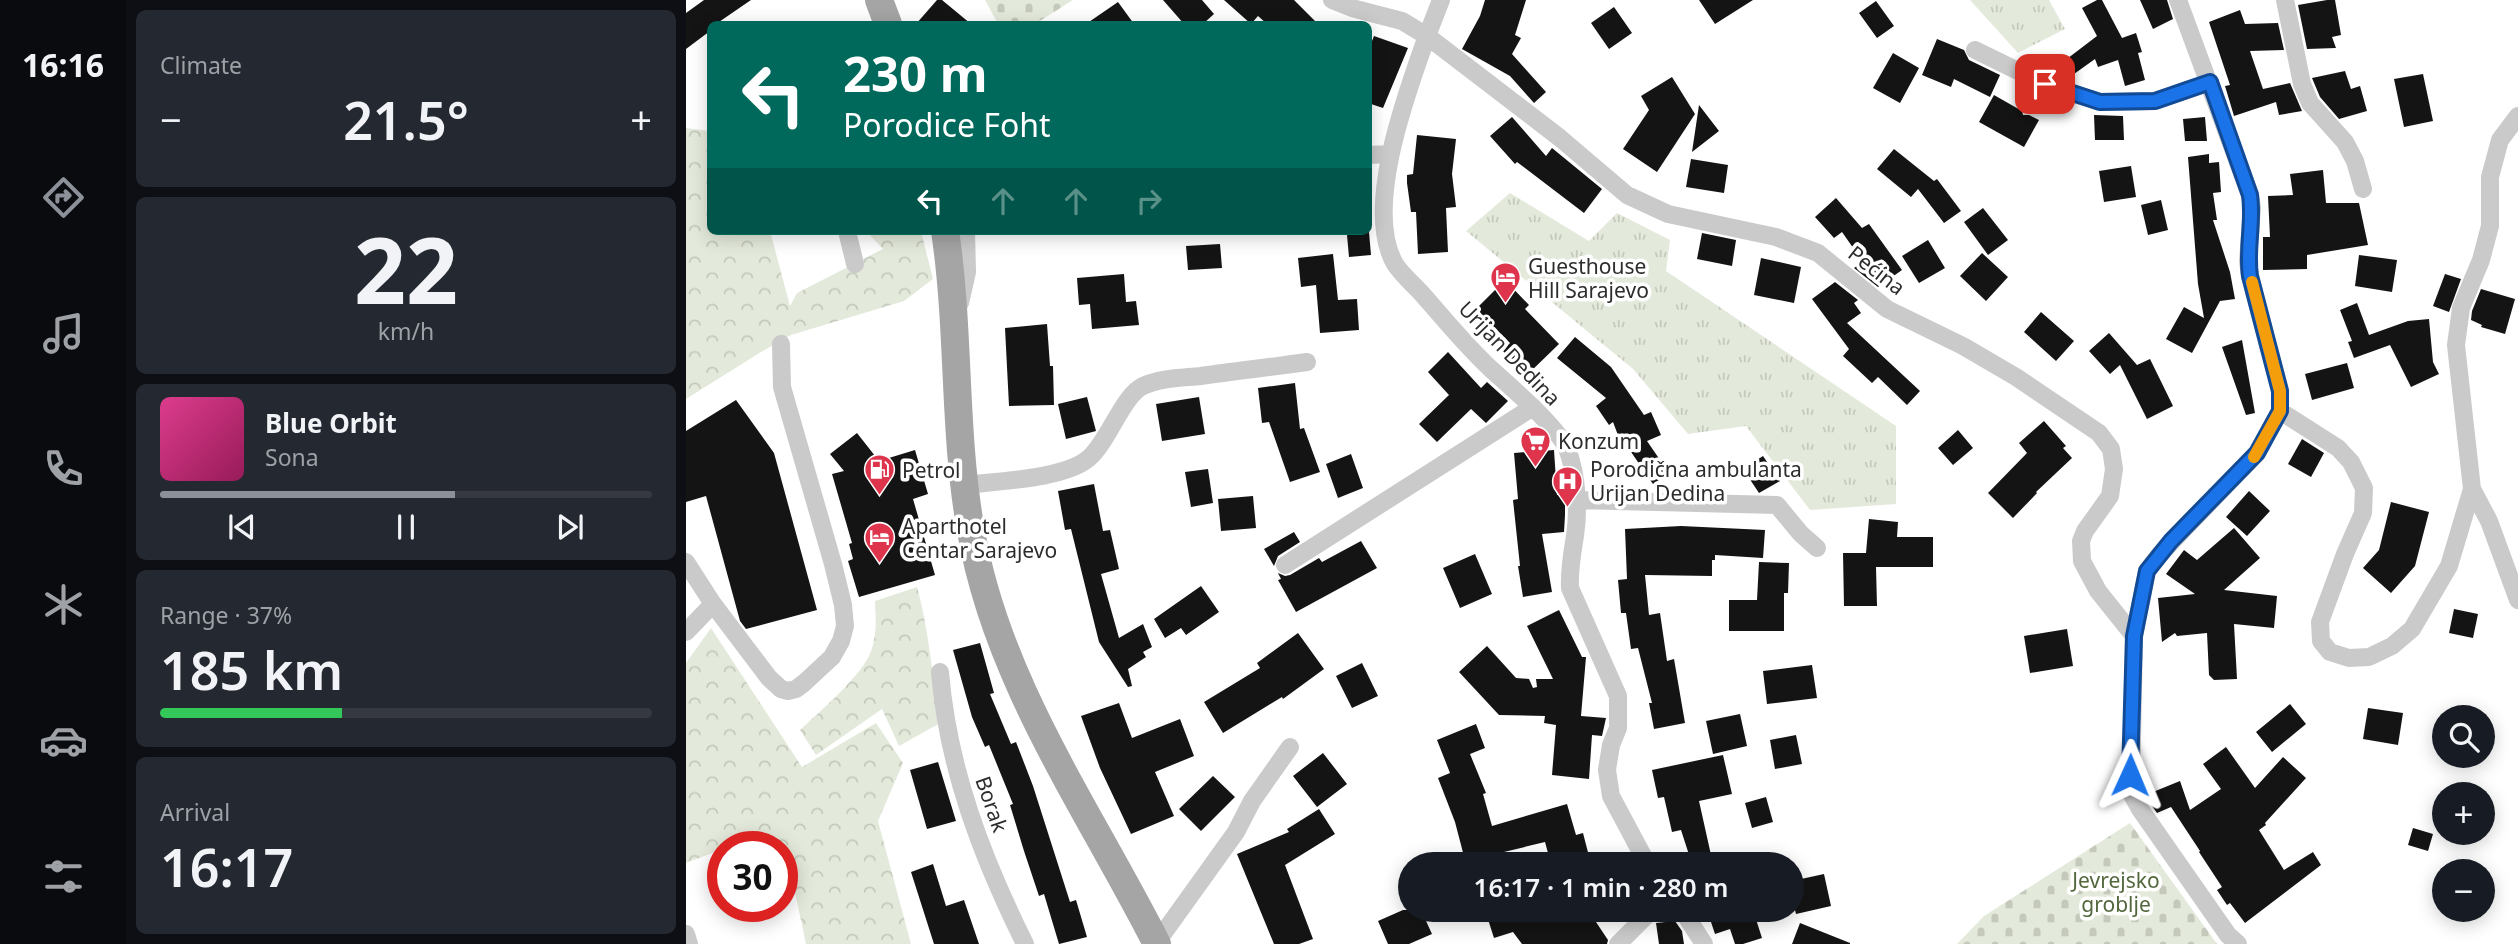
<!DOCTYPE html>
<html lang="en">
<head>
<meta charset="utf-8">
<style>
  body { margin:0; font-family:"Noto Sans",sans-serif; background:#242831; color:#f1f3f6; height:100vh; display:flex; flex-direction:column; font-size:26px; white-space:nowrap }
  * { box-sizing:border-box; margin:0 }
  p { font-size:23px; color:#9ea1a6 }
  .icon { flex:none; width:38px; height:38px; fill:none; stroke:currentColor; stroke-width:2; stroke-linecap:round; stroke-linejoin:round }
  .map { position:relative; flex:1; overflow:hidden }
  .side { display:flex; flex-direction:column; gap:10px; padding:10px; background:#0d0f14; width:560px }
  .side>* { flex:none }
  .top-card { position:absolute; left:21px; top:21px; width:665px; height:214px; border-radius:10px; box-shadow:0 4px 18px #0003; background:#00695c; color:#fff; overflow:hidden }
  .buttons { position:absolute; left:1746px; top:705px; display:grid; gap:14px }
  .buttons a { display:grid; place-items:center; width:63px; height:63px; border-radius:50%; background:#171b24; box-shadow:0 4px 18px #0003; font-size:35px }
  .speed { position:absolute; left:21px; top:831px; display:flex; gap:14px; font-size:35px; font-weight:700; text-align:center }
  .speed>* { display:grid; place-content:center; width:91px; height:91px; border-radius:50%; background:#171b24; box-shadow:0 4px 18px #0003; line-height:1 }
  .speed .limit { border:10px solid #d22; background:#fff; color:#111 }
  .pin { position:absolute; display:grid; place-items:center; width:60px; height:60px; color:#fff; margin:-30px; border-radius:14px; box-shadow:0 4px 10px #0006 }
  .me { position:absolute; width:77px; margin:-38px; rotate:1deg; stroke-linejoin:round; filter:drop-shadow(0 0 5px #0008) }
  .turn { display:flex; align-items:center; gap:24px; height:147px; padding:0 21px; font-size:32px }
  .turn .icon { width:91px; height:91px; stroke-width:2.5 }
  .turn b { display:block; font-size:49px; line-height:60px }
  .lanes { display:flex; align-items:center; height:66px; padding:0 21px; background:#0003; justify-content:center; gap:35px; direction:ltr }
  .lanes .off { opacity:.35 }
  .big { font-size:52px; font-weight:600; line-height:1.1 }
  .side .widget { flex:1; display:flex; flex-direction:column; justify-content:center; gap:10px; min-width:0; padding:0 24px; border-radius:10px; background:#242831 }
  .side .dial { align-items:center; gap:0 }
  .dial b { font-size:91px; line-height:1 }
  .song { display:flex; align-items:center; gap:21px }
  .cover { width:84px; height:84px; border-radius:10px; background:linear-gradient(135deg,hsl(330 70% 55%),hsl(330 70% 35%)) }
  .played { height:7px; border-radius:4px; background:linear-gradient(90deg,#8c9099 60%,#363941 60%) }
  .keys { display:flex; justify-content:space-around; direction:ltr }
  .heat { display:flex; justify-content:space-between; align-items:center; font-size:38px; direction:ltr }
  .charge { height:10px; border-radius:5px; background:linear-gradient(90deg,#34c759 37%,#363941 0) }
  .trip { position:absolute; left:712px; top:852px; width:406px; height:70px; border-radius:35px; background:#171b24; box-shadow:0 4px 18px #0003; font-weight:600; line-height:70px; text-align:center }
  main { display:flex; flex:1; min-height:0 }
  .tab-bar { display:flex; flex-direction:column; width:126px; justify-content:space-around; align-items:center; background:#090b0e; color:#9ea1a6 }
  .tab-bar .icon { width:49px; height:49px }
  .tab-bar .selected { color:#8c9099 }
  .tab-bar b { font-size:32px; color:#f1f3f6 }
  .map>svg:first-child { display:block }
  .grass { fill:url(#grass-tufts) }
  .forest { fill:url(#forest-crowns) }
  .cemetery { fill:url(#cemetery-stones) }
  .building { fill:#141414 }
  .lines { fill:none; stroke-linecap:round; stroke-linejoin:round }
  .street { stroke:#cacaca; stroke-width:18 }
  .primary { stroke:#a5a5a5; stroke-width:28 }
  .route-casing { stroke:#114b97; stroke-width:18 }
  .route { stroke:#1a73e8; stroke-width:12 }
  .slow { stroke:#f59e0b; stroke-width:12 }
  .labels { text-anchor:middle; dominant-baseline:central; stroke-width:7; stroke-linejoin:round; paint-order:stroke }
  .poi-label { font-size:21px; fill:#2d2d2d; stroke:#fff; text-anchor:start }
  .street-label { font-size:21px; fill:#2d2d2d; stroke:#fff }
  .park-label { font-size:21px; fill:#53673d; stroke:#fff }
</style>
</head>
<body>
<main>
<nav class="tab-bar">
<b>16:16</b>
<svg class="icon selected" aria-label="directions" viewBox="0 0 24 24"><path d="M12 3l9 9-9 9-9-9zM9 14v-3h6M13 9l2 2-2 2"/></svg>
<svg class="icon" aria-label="music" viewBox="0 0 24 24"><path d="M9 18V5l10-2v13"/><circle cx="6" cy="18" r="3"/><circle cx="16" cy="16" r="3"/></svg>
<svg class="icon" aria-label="phone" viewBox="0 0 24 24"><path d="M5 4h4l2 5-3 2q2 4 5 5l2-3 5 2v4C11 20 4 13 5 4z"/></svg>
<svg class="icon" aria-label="climate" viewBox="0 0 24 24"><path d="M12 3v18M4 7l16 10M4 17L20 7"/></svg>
<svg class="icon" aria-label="car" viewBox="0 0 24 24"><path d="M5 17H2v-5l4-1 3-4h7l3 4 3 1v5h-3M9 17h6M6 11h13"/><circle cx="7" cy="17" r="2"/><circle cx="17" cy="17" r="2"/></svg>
<svg class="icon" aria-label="filters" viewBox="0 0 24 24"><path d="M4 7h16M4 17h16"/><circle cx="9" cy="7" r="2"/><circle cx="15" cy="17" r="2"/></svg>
</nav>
<section class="side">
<div class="widget"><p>Climate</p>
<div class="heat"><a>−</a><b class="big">21.5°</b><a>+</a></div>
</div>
<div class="widget dial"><b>22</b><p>km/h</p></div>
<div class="widget">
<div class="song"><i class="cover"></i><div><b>Blue Orbit</b><p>Sona</p></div></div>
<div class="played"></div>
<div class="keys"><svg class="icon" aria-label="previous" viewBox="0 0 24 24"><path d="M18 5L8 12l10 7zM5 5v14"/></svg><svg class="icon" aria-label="pause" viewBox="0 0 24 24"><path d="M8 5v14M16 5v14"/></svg><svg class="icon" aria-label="next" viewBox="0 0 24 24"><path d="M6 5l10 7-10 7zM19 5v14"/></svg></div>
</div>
<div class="widget"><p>Range · 37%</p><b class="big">185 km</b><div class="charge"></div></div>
<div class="widget"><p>Arrival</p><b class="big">16:17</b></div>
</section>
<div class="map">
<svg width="1832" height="944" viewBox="0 0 1832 944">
  <defs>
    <pattern id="grass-tufts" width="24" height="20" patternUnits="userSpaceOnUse" patternTransform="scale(1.75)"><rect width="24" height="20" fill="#e4eadb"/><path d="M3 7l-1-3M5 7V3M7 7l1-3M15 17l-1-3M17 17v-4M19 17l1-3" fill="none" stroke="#c4c9bc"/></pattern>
    <pattern id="forest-crowns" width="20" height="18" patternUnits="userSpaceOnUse" patternTransform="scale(1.75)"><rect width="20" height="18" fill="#e4eadb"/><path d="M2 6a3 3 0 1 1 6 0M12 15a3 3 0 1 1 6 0" fill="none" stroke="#c4c9bc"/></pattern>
    <pattern id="cemetery-stones" width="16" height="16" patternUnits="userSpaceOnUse" patternTransform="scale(1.75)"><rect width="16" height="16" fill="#e4eadb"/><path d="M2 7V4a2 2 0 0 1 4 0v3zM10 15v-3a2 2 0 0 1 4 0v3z" fill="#c4c9bc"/></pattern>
  </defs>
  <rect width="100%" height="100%" fill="#fff"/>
  <path class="grass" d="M1284,0H1363L1379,29L1332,53Z
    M824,193L903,241L931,213L984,240L980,271L1210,426V504L1124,510L1060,426L1002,434L947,369L780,231Z"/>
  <path class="forest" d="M0,128L24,131V231H84L104,306L111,293L197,249L180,231H235L247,279L218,301L105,335L75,352L0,399Z
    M231,587C244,633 245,677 256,722L213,746L196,709L130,755L114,730C133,712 177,675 185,651C191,635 190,618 189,601Z
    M25,628L116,767L190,723L217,763L192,821L225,944H120L99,846L57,842L37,847V849L0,863V663Z"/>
  <path class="cemetery" d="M299,0H387L349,24H312Z
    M1444,823L1531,944H1271L1298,916Z"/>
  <path class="building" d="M18,0H65L30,24H24V31L0,49V13Z
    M251,0H256L285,24H230Z
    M477,0H516L528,14L517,24H498Z
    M538,0H608L632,24H581L572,16L565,24Z
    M799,0H840L829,35L835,38L826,54L860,92L848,103L824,76L776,49L794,16Z
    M1013,0H1067L1029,24Z
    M1411,0H1416L1436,38L1450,33L1456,52L1452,53L1459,80L1439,86L1432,60L1412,67L1409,59L1381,79L1376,77L1369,68L1411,36L1396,8Z
    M1454,0H1481L1487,19L1467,29Z
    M1641,0H1649L1655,35L1646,37L1650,48L1621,49L1612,5Z
    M1190,1L1208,26L1191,38L1173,13Z
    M432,2L448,24H400Z
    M928,7L946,33L923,49L905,23Z
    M1554,10L1559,24L1592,23L1598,50L1564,51L1577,89L1604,83L1616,111L1593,115L1590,102L1548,116L1539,86L1544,85L1523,22Z
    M688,36L722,48L697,108L682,103V51Z
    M1251,39L1278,50L1283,60L1314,75L1304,97L1268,79L1265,87L1236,75Z
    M1207,53L1233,68L1214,103L1187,88Z
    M1659,71L1665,89L1674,86L1681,111L1653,119L1634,97L1626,78Z
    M1737,74L1747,121L1718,127L1708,79Z
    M986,77L1009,114L971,172L937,149L963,110L955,96Z
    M1308,95L1336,111L1337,115H1343L1353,120L1338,147L1293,122Z
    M1013,105L1033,131L1006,152Z
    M1408,115L1437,116L1438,140H1409Z
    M826,117L860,156L866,148L916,189L898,213L831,162L829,164L804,136Z
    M1519,117L1521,141H1499L1497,119Z
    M731,135L770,139L766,174L770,207L760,208L762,252L732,254L730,212H725L721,183V175L727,174Z
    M1208,149L1248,181L1251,179L1275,211L1258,223L1232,189L1225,197L1191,169Z
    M1523,154V163L1533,162L1535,192L1527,193L1531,220H1527L1544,272L1549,299L1534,301L1506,353L1480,339L1498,307L1518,318L1512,284L1502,157Z
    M1005,159L1042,165L1038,193L1000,187Z
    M1445,166L1450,197L1418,202L1413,171Z
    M1637,170L1640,203H1673L1682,245L1621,255V269L1577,270V237H1584L1582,196L1607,195L1604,174Z
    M1150,198L1176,228L1183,224L1216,270L1192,287L1168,268L1177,262L1156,232L1148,238L1129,217Z
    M1475,200L1482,230L1462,235L1455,205Z
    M1297,208L1322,240L1302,255L1278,222Z
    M683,232L685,255L663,257L661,235Z
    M1016,233L1050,240L1046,266L1011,259Z
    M1242,240L1259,268L1233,283L1216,256Z
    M534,244L536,268L502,270L500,246Z
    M1296,253L1322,277L1300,301L1274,276Z
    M647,254L652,300L671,299L673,330L634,333L630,285L615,287L612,258Z
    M1673,255L1711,260L1706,292L1669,286Z
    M1075,258L1115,267L1108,303L1068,295Z
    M438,274L440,302L450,301L453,325L406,329L404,304L393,305L391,278Z
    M1759,274L1775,279L1763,312L1747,306Z
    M819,280L843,305L839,309L873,344L841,375L817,351L824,343L790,309Z
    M1149,282L1172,300L1168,303L1175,313L1161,323L1234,391L1221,405L1192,377L1186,383L1157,356L1163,349L1126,299Z
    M1795,289L1829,299L1819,334L1795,327L1796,325L1785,320L1786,311Z
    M1671,303L1683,335L1722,321L1743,319L1747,362L1753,374L1725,387L1704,345L1668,358L1662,342L1666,341L1654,310Z
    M1355,312L1388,341L1370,361L1338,332Z
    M361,324L364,366H367L368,405L323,406L319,328Z
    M1423,333L1451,365L1464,359L1487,406L1461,419L1434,365L1424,374L1403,351Z
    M889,337L925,367L958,415L965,412L975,435L961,441L983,473L967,484L943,449L938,451L927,422L923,425L910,406L920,398L871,358Z
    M1556,340L1569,413L1560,415L1536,347Z
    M762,352L795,388L801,382L822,401L800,423L785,409L751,442L733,424L763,395L742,372Z
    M1661,363L1668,388L1626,400L1619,374Z
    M609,383L614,429L618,428L634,472L604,482L583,422L576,423L572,388Z
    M401,397L410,431L380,439L372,404Z
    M513,397L519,434L476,441L470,404Z
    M50,400L88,453L131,610L60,629L54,621L20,496L0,502V431Z
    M1358,421L1380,446L1377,448L1386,458L1350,492L1351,493L1327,518L1302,493L1341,453L1333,443Z
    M1272,430L1287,448L1267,465L1252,448Z
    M171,433L193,461L229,450L242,494L227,499L249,575L173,597L162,561L167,559L163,544L166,543L146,474L158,471L144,454Z
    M1616,439L1638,453L1625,477L1602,464Z
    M868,450L871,495L879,494V515L878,532L856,534L866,592L837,597L832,566H834L827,500L832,499L828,453Z
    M665,454L677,488L652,498L640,464Z
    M1077,456L1094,481L1073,493L1057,469Z
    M522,469L527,503L505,507L499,472Z
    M408,484L417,531L424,530L433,569L415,574L433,638L457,624L466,647L457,652L460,657L442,669L446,686L442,687L413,642L385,529L379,530L372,491Z
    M1563,491L1584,511L1561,536L1540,517Z
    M567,496L570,528L535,531L532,499Z
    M1705,502L1743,512L1729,566L1705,593L1677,568L1693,550Z
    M1183,519L1212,522L1211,537H1247V567H1190L1191,606H1158L1157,553H1180Z
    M995,526L1079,530L1077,558L1029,555V560H1026V576L959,575L963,615L974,613L981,661L988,659L999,723L968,729L963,703H966L952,648L945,649L940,613H935L932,580L941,579L939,529Z
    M1548,528L1574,558L1538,590L1591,596L1588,628L1548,624L1551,679L1528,680L1523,675L1521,633L1491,636L1489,633L1476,642L1472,598L1509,594L1480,574L1498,550L1511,560Z
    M608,532L614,542L592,556L588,566L578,549Z
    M675,541L691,568L610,612L592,580L595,579L592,573L599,576L604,575L633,558L636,562Z
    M789,554L806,594L774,608L757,568Z
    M1073,562L1103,563L1102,593H1098V631H1043V600H1071Z
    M515,586L533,612L500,635L495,628L479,638L468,619Z
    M1768,609L1792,614L1787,638L1763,633Z
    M873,610L896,657H900L895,716L920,718L916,736L906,735L903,779L866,775L870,725L858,723L859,716L813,715L773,672L801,646L830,678L843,679L847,688L851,687L850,679H867L841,626Z
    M1381,629L1387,666L1344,673L1338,636Z
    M612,633L638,669L597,699L596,697L537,733L518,702L574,668L571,663Z
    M294,643L308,693L304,694L325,744L330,742L347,786L384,902L390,900L401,937L373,944L358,894L353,896L338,851L324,805L327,804L303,745L299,747L286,717L267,650Z
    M676,663L692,696L666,708L650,676Z
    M1126,665L1131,698L1081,704L1077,671Z
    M433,703L446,738L494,719L508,756L469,772L488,816L445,834L414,768L395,716Z
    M1604,704L1620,724L1586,752L1570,732Z
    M1682,708L1717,713L1712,745L1677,739Z
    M1054,714L1061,746L1027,754L1020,721Z
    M790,724L799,748L784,754L800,793L797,794L806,826L881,804L890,835L897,833L905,864H865L859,842L818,852L822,864H780L769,822L752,778L764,773L751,740Z
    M1110,735L1116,764L1089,769L1084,740Z
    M1540,747L1569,788L1597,757L1620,778L1579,823L1580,825L1573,830L1598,870L1627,852L1635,865L1559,923L1544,903L1541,905L1531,890L1536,887L1513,852L1514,851L1485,807L1471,813L1463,802L1469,798L1467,792L1494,781L1504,810L1535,789L1517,764Z
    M637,753L661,784L631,807L607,776Z
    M1037,755L1046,794L1013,801L1027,864H1006L995,830L986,832L978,797L972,798L966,770Z
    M252,762L270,821L241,829L224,770Z
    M527,776L549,797L515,831L493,809Z
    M1080,797L1087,822L1066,828L1059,803Z
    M633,809L649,834L599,865L627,939L613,944H588L551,854L603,832L601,829Z
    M1727,828L1747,834L1742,851L1722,845Z
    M247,864L260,906L278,900L293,944H248L225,872Z
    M1138,874L1145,906L1110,914L1106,898V881Z
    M717,910H735L746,934L723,944H702L692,921Z
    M799,910H902L922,940L921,944H836L827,932L808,938Z
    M1021,910H1067L1076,938L1057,944H1049L1044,929L1029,934Z
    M989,921L996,931L998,944H973L970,923Z
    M1114,923L1164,943V944H1106Z"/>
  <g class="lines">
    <path class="street" d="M646,0L666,8L716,21L741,36L755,0
      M1492,0L1564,195L1566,208L1562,261L1564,276L1594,391V411L1571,453L1474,554L1461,571L1448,636L1445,793L1454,809L1542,935L1552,944
      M1599,0L1616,84L1624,103L1659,142L1669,161L1677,189
      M1289,50L1359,84L1414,102L1469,101L1524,82
      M1832,116L1814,140L1804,177V226L1795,260L1775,308L1770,345L1786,489L1803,521L1832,600
      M682,155L704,154
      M161,231L169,264
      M274,303L281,272L280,231
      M1594,411L1652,448L1665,462L1678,488L1677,513L1659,554L1634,622L1635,641L1644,652L1663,658L1683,657L1706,646L1726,629L1763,566L1786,489
      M280,485C312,481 379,479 403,458C422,442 437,395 457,386C474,378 496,378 515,376C550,371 586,367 621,362
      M890,500L1091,505L1115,534L1131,548
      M0,562L27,604L83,678L95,689L102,691L110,689L118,683L146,657L155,641L159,626L157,605L147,564L96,387L95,344
      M599,565L847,407
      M0,632L27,604
      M254,672C262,769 296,857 339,944
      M964,864L957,856L925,796L921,770L925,745L932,728V696L884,588C883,570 886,554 889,536C893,509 891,477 882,451C873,428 826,388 806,370C781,347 760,321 737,295C728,285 716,275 709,264C677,209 721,92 741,36L874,138L941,195L982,214L1090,237L1132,253L1201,309L1277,346L1330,377L1413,433L1425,449L1428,469L1424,496L1399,531L1395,541L1396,561L1412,591L1448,636
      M996,910L1018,944
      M0,934L3,944
      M471,942L550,832L566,801L604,747
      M932,944L966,910"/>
    <path class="primary" d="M193,0L202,24
      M259,231C274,330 267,432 285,531C311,682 403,810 471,944"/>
  </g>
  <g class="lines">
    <defs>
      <path id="route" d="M1359,84L1414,102L1469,101L1524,82L1564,195C1568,222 1560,249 1564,276L1594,391V411L1571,453L1485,541L1461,571L1448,636L1444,775"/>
    </defs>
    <use href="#route" class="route-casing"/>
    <use href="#route" class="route"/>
    <path class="slow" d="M1566,282L1594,391V411L1568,457"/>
  </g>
  <defs>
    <symbol id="hotel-pin" viewBox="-11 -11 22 30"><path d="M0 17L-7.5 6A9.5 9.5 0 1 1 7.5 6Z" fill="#de354c" stroke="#fff"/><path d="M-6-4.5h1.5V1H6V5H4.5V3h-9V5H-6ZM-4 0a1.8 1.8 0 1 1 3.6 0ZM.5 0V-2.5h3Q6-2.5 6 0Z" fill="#fff"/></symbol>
    <symbol id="supermarket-pin" viewBox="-11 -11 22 30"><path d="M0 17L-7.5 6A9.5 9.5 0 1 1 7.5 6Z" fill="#de354c" stroke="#fff"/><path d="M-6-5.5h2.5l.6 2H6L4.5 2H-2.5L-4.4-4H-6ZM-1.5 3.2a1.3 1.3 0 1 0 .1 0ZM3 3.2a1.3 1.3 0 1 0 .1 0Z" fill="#fff"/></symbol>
    <symbol id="fuel-pin" viewBox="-11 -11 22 30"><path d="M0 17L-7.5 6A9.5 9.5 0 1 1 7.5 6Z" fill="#de354c" stroke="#fff"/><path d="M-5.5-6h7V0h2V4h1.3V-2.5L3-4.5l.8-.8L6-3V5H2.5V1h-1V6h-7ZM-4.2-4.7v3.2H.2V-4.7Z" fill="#fff"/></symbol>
    <symbol id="hospital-pin" viewBox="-11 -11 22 30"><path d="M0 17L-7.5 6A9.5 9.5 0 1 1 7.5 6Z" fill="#de354c" stroke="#fff"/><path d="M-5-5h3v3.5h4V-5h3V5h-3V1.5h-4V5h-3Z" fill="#fff"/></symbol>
  </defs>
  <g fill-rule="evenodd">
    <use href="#hotel-pin" x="802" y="260" width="35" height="47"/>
    <use href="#supermarket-pin" x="832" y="424" width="35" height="47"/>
    <use href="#fuel-pin" x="176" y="452" width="35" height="47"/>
    <use href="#hospital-pin" x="864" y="464" width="35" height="47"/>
    <use href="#hotel-pin" x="176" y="520" width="35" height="47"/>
  </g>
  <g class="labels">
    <g class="poi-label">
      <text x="842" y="266">Guesthouse<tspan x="842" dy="24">Hill Sarajevo</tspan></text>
      <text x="872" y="441">Konzum</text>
      <text x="904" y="469">Porodična ambulanta<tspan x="904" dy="24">Urijan Dedina</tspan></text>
      <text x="216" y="470">Petrol</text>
      <text x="216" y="526">Aparthotel<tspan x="216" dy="24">Centar Sarajevo</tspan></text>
    </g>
    <g class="street-label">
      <text transform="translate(1191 270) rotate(38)">Pećina</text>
      <text transform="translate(824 353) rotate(46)">Urijan Dedina</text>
      <text transform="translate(306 804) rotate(71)">Borak</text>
    </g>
    <g class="park-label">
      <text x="1430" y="880">Jevrejsko<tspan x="1430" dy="24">groblje</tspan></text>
    </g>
  </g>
</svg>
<div class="buttons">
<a><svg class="icon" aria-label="search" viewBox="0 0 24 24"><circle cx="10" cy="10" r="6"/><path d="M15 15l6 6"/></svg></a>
<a>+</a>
<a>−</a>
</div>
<div class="speed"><div class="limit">30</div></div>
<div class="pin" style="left:1359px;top:84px;background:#d93025"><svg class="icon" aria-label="arrive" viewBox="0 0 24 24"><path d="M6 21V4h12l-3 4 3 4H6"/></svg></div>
<svg class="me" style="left:1444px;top:775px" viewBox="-20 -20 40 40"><path d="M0-17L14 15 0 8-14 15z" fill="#1a73e8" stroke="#fff" stroke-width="4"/></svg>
<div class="trip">16:17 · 1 min · 280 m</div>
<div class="top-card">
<div class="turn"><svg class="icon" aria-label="left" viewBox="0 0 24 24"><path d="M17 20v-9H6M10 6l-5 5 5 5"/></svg><div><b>230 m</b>Porodice Foht</div></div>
<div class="lanes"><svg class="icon" aria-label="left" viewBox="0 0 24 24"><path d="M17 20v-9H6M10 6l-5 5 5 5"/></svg><svg class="icon off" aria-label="ahead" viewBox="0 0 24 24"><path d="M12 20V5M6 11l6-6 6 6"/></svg><svg class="icon off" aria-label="ahead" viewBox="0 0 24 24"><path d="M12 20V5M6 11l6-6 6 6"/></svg><svg class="icon off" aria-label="right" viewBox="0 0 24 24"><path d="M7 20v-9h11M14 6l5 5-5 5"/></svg></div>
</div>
</div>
</main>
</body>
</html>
